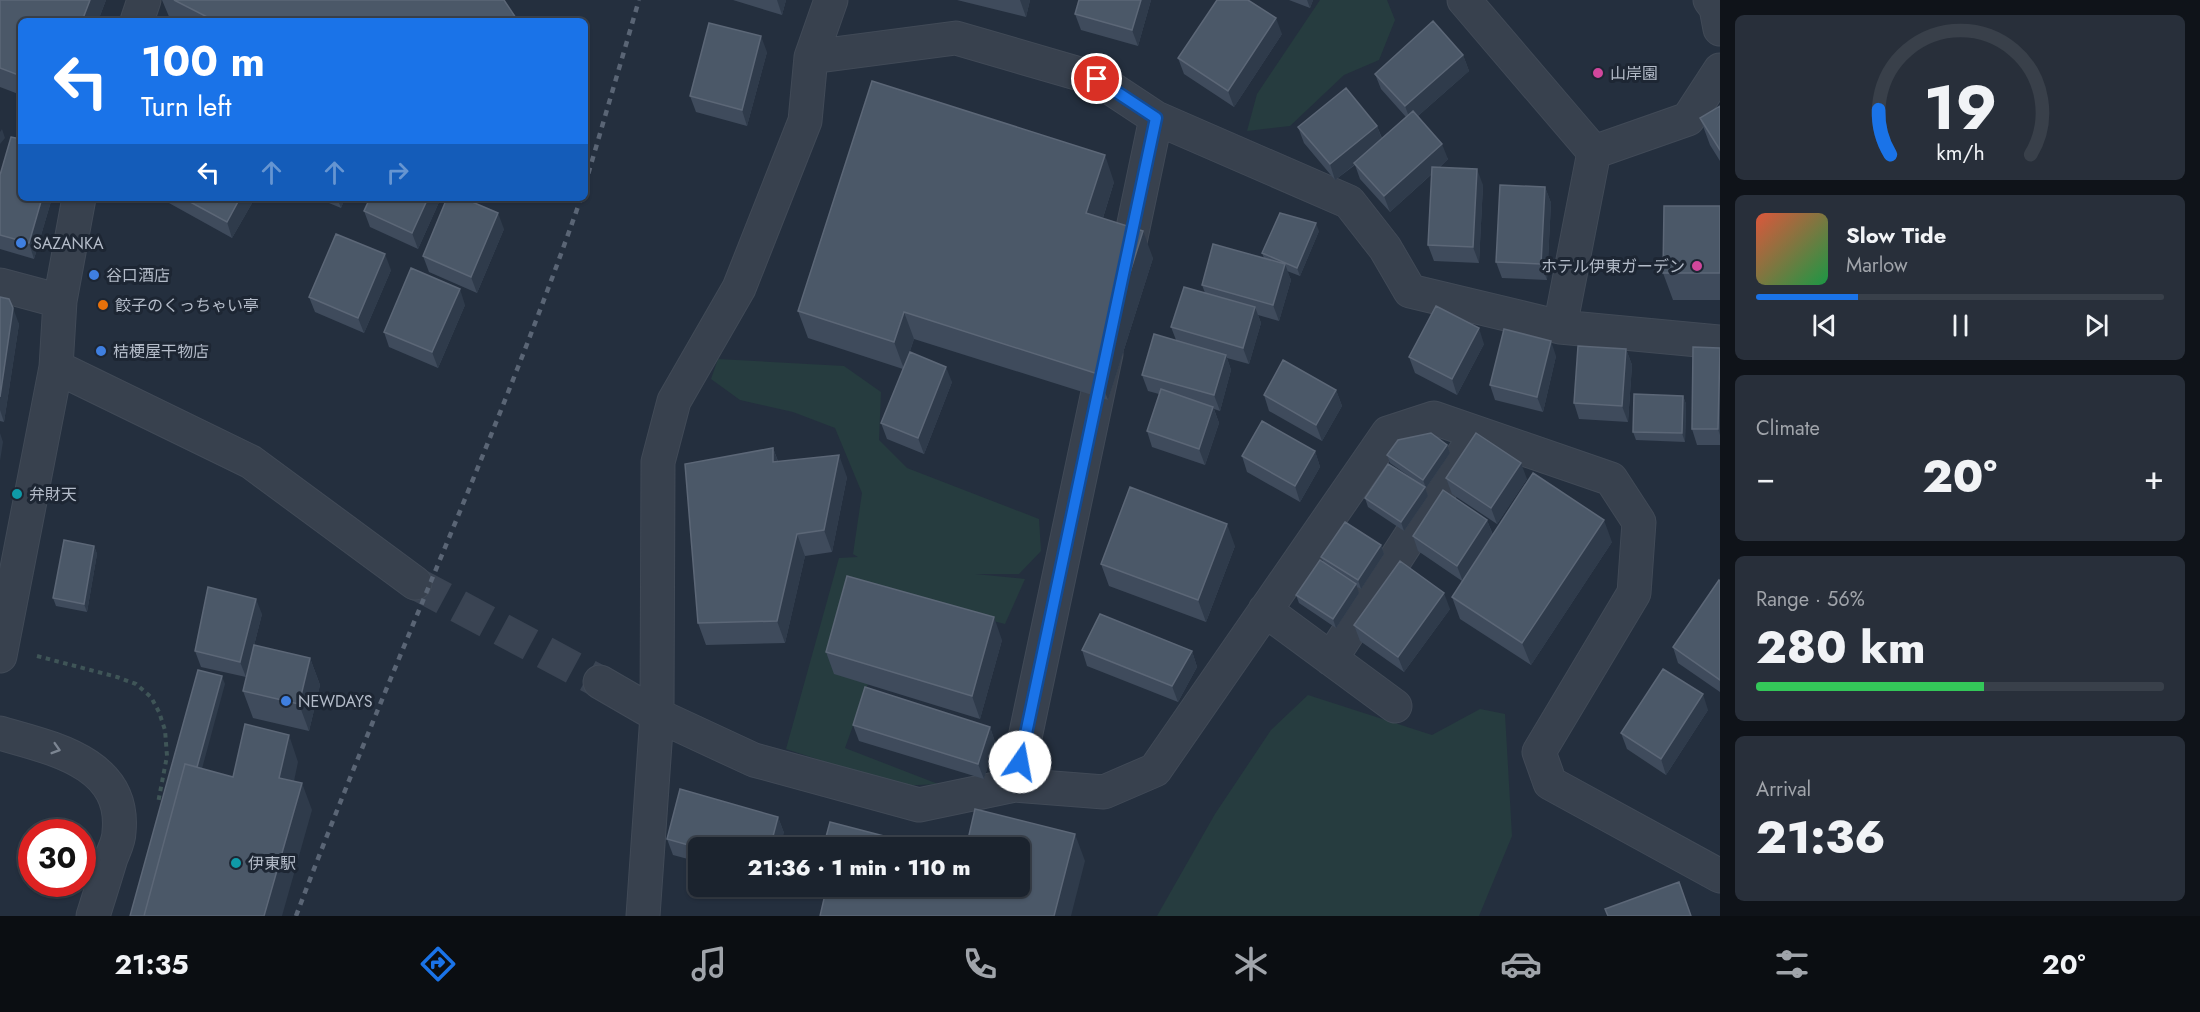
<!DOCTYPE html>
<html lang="en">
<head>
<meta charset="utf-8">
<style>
  body { margin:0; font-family:Jost,"Noto Sans JP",sans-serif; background:#282f3a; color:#f1f3f6; height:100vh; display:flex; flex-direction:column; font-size:22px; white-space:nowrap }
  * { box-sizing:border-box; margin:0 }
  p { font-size:20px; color:#a0a4aa }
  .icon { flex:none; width:33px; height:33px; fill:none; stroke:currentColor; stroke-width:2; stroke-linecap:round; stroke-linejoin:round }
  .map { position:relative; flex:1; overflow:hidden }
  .drawer { display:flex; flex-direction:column; gap:15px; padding:15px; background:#0f1319; width:480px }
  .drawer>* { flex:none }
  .guide { position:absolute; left:18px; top:18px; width:570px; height:183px; border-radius:9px; box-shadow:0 2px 4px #0004,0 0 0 2px #39404a; background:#1a73e8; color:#fff; overflow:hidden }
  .speed { position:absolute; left:18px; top:819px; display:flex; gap:12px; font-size:30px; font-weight:700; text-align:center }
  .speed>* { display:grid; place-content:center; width:78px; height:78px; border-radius:50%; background:#1b232e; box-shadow:0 2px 4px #0004,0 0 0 2px #39404a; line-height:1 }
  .speed .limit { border:9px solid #d22; background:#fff; color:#111 }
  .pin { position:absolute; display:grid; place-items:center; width:51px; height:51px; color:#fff; margin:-26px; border:3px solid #fff; border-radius:50%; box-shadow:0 2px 6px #0007 }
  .me { position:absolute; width:66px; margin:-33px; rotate:12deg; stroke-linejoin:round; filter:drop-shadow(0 0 4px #0008) }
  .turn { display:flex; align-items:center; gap:21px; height:126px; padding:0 24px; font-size:27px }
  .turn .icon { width:78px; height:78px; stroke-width:2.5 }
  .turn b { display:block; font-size:42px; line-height:51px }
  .lanes { display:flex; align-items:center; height:57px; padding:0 24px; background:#0003; justify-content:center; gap:30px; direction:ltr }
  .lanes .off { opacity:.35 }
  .big { font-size:45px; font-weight:800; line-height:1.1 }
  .drawer .widget { flex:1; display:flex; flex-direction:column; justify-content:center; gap:9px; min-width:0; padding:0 21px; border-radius:9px; background:#282f3a }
  .drawer .dial { align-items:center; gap:0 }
  .dial svg { height:156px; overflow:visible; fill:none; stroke:#39404a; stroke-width:7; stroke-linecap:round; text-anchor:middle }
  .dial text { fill:#f1f3f6; stroke:none }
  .song { display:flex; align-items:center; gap:18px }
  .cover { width:72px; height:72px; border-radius:9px; background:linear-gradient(135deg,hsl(10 70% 55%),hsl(140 70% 35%)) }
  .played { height:6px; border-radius:3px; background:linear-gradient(90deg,#1a73e8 25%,#39404a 25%) }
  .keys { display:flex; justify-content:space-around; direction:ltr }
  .heat { display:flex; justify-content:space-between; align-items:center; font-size:33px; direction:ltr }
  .charge { height:9px; border-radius:4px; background:linear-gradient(90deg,#34c759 56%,#39404a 0) }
  .trip { position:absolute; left:688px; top:837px; width:342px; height:60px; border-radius:9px; background:#1b232e; box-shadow:0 2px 4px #0004,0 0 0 2px #39404a; font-weight:800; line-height:60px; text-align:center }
  .tabs { display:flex; height:96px; justify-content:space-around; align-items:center; background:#0b0e12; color:#a0a4aa }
  .tabs .icon { width:42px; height:42px }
  .tabs .selected { color:#1a73e8 }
  .tabs b { font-size:27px; color:#f1f3f6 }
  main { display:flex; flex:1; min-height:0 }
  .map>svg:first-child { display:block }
  .green { fill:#263c3f }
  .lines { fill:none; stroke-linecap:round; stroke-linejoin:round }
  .minor-tunnel { stroke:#3a4453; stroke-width:33; stroke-dasharray:33 16; stroke-linecap:butt }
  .minor-casing { stroke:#414a57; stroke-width:35 }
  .path { stroke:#3f5557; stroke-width:4; stroke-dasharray:4.5 4.5; stroke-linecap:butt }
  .minor { stroke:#38414e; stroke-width:33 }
  .rail { stroke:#5a6575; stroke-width:4.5; stroke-dasharray:6 6; stroke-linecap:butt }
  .wall { fill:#3f4b5c }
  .shaded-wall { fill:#2f3b4b }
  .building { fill:#4b5868; stroke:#5c6777; stroke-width:1.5 }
  .oneway { stroke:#7c8592 }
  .route-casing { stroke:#114b97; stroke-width:15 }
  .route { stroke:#1a73e8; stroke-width:10 }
  .hotel-dot { fill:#d1479c; stroke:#1d2633; stroke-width:2 }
  .shop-dot { fill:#3f7fe0; stroke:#1d2633; stroke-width:2 }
  .food-dot { fill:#e8710a; stroke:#1d2633; stroke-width:2 }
  .culture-dot { fill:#0f9aa8; stroke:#1d2633; stroke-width:2 }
  .labels { text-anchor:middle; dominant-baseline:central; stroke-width:6; stroke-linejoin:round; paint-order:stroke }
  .poi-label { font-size:16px; fill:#b4bcc9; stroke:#1d2633; text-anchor:start }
</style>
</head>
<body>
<main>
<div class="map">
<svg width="1720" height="916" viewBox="0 0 1720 916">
  <rect width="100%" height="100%" fill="#242f3e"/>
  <path class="green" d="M1320,0H1387L1395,20L1379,60L1344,75L1290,126L1247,131L1257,94Z
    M718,359L844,366L881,392L879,440L907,468L1039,519L1041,551L1019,574H975L1025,579L1005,624L863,588L868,684L845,748L938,784L899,786L786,749L839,558L858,557L853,554L862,493L835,428L793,412L740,400L711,379Z
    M1308,695L1432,735L1480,709L1505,714L1512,836L1479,916H1157L1215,814L1271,730Z"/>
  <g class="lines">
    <path class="minor-tunnel" d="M415,583L600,682"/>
    <defs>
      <path id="minor" d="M1464,0L1594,152L1688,119L1720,70
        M1710,0L1716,8L1720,29
        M137,21L144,0
        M811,57L956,38L1097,79L1156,118L1124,271
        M1156,118L1349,202L1385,248L1410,291L1560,327L1720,342
        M0,285L60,301
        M1560,327L1594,152
        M56,367L251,462L415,583
        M1265,610L1395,706
        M0,656L56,367L60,301L79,198
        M1331,659L1470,444
        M600,682L657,715L754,760L919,805L1015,785L1104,792L1155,770L1388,433L1434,418L1611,479L1639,522L1634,593L1539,752L1550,783L1720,876
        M0,733C51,748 126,762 119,832C119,841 114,850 111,858C105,878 99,897 93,916
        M1015,785L1106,354
        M643,916L657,715L658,462L674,401L739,288L805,121L811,57L831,0"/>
    </defs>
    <use href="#minor" class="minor-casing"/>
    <path class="path" d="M37,656L117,677L136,684L151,697L159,712L165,730L167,756L158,803"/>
    <use href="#minor" class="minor"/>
    <path class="rail" d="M585,185L639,0
      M296,916C387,675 496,441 581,198"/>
  </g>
  <path class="wall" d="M0,0H106L98,21H21V95L0,87Z
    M162,0H504L518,21H173L170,19Z
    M733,0H786L782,15Z
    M957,0H1030L1026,17Z
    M1151,0L1138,46L1081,30L1075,14Z
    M1289,0H1313L1310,8Z
    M1282,34L1234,107L1184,74L1178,58Z
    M767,52L747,126L696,112L690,96Z
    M1463,55L1469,71L1418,116L1448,159L1440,167L1483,185L1479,263L1434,261L1428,245L1432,174L1390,212L1360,179L1355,165L1335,180L1304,143L1298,127L1377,126L1382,138L1406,117L1381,89L1375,74Z
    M1720,106V161L1710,145L1700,118Z
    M0,175L21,198H52L34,259L0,249Z
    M1114,182L1103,218L1153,258L1108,400L914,339L909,354L952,382L924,454L887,439L881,423L903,369L808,338L798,311Z
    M1545,187L1551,203L1547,280L1502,278L1496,262Z
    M167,198H255L232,238L169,203Z
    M317,198H345L341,208Z
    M440,200L418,249L370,227L364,211Z
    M1720,206V300H1673L1663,273Z
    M504,229L477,293L429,272L423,256Z
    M1319,231L1300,276L1287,271L1291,280L1279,321L1258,315L1261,323L1249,364L1227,358L1231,370L1220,411L1214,409L1219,423L1205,465L1152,447L1147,431L1159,394L1148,391L1142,375L1176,340L1171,327L1205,293L1202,285L1264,258L1262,253Z
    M391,270L364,333L315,312L309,297Z
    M0,297L19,324L4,422L0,421Z
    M465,305L438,368L389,347L384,332Z
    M1484,344L1457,395L1415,373L1409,357Z
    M1720,348V445H1697L1692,429Z
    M1626,349L1632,365L1628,422L1579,419L1574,403Z
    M1556,356L1543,412L1495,400L1490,385Z
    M1336,390L1342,406L1322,441L1269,411L1264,395Z
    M1683,396L1686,404L1685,442L1636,440L1633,432Z
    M1447,445L1450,453L1426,488L1390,463L1387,455Z
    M773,448L778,461L847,477L832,552L805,556L785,643L706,645L698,623Z
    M1315,451L1320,467L1300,502L1247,472L1242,456Z
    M1446,478L1527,479L1497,524L1452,494Z
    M1425,487L1428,496L1404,531L1368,507L1365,498Z
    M1487,520L1493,535L1612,542L1531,665L1460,619L1452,597L1462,581L1418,551L1413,536Z
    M1381,545L1384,554L1361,589L1356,586L1359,593L1336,628L1299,603L1296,595L1323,562L1321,557Z
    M94,546L97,554L87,612L56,606L53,598Z
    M1235,546L1206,622L1109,586L1101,564Z
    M1720,581V692L1678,663L1673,647Z
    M1450,609L1404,672L1360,641L1354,625Z
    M262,614L246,677L201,667L195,651Z
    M1002,640L980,719L834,674L826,652Z
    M1082,650L1192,651L1197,667L1178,702L1087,666Z
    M310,658L320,685L309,731L253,718L243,691Z
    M1708,710L1666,775L1627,749L1621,733Z
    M853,725L990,727L995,742L984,779L859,741Z
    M778,817L784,833L699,848V862L673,855L667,839Z"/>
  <path class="shaded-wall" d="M90,0H106L98,21H82Z
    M777,0H786L782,15Z
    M1020,0H1030L1026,17Z
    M1141,0H1151L1138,46L1132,30Z
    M1307,0H1313L1310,8Z
    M1276,18L1282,34L1234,107L1228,91Z
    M761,36L767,52L747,126L742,110Z
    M1463,55L1469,71L1411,122L1405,106Z
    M1377,126L1383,142L1335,180L1330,164Z
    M2,129L5,138L0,144V132Z
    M1442,144L1448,159L1390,212L1384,196Z
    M1105,155L1114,182L1096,240L1086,213Z
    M1477,169L1483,185L1479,263L1473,247Z
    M1545,187L1551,203L1547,280L1541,264Z
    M42,198H52L34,259L29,243Z
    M240,198H255L232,238L227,222Z
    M337,198H345L341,208Z
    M428,198H439L440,200L418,249L412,233Z
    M498,213L504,229L477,293L471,277Z
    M1316,223L1319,231L1300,276L1297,268Z
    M1143,231L1153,258L1108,400L1098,374Z
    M385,254L391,270L364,333L358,318Z
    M1285,264L1291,280L1279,321L1273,305Z
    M460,289L465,305L438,368L432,352Z
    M1255,307L1261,323L1249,364L1243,348Z
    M13,308L19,324L4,422L0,410V397Z
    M904,312L914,339L904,369L894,342Z
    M1479,328L1484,344L1457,395L1452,379Z
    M1551,341L1556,356L1543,412L1537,397Z
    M1720,348V435L1718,429Z
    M1626,349L1632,365L1628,422L1622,406Z
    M1226,355L1231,370L1220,411L1214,395Z
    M946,367L952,382L924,454L918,438Z
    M1336,390L1342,406L1322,441L1316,425Z
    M1683,396L1686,404L1685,442L1682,433Z
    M1213,407L1219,423L1205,465L1199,449Z
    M0,433L3,442L0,461Z
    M1447,445L1450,453L1426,488L1423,480Z
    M773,448L781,470L773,462Z
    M1315,451L1320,467L1300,502L1295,486Z
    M839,455L847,477L832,552L824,530Z
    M1521,463L1527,479L1497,524L1491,508Z
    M1425,487L1428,496L1404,531L1401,522Z
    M1487,520L1493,536L1463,582L1457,566Z
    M1604,520L1612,542L1531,665L1522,643Z
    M1227,524L1235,546L1206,622L1198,600Z
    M797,534L805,556L785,643L777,621Z
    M1381,545L1384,554L1361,589L1358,580Z
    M94,546L97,554L87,612L84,604Z
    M1356,584L1359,593L1336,628L1333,619Z
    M1444,593L1450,609L1404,672L1398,657Z
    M256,599L262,614L246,677L240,662Z
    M994,617L1002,640L980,719L972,696Z
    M1192,651L1197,667L1178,702L1172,686Z
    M310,658L320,685L309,731L299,704Z
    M222,676L225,684L162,916H156Z
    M1703,694L1708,710L1666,775L1661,759Z
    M990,727L995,742L984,779L978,764Z
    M289,735L298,762L289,805L279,778Z
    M302,783L312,810L282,916H264Z
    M778,817L784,833L780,848H770Z
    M1075,834L1085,861L1071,916H1054Z"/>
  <path class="building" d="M0,0H90L82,21H21V76L0,68Z
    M174,0H504L518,21H215Z
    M1079,0H1141L1132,30L1075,14Z
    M1217,0H1248L1276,18L1228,91L1178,58Z
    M1433,21L1463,55L1405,106L1375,74Z
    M709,23L761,36L742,110L690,96Z
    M872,81L1105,155L1086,213L1143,231L1098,374L904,312L894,342L798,311Z
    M1346,88L1377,126L1330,164L1298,127Z
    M1720,106V150L1700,118Z
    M1413,111L1442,144L1384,196L1354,163Z
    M11,137L21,139V198H42L29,243L0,235V175Z
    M1432,167L1477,169L1473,247L1428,245Z
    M1500,185L1545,187L1541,264L1496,262Z
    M183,198H240L227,222Z
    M370,198H428L412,233L364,211Z
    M447,198H463L498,213L471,277L423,256Z
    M1664,206H1720V273H1663Z
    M1280,213L1316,223L1297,268L1262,253Z
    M336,234L385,254L358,318L309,297Z
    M1213,244L1285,264L1273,305L1202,285Z
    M411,268L460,289L432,352L384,332Z
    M1184,287L1255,307L1243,348L1171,327Z
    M0,297L9,299L13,308L0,397Z
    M1436,306L1479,328L1452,379L1409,357Z
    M1504,329L1551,341L1537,397L1490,385Z
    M1154,334L1226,355L1214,395L1142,375Z
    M1578,346L1626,349L1622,406L1574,403Z
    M1693,347L1720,348L1718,429H1692Z
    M910,352L946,367L918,438L881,423Z
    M1283,360L1336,390L1316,425L1264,395Z
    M1161,389L1213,407L1199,449L1147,431Z
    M1634,394L1683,396L1682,433L1633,432Z
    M1262,421L1315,451L1295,486L1242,456Z
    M1431,433L1447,445L1423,480L1387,455L1398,440Z
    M1476,433L1521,463L1491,508L1446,478Z
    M773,448V462L839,455L824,530L797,534L777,621L698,623L685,464Z
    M1388,464L1425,487L1401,522L1365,498Z
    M1533,473L1604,520L1522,643L1452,597Z
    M1130,487L1227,524L1198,600L1101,564Z
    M1443,490L1487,520L1457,566L1413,536Z
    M1345,522L1381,545L1358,580L1321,557Z
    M64,540L94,546L84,604L53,598Z
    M1320,560L1356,584L1333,619L1296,595Z
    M1400,561L1444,593L1398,657L1354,625Z
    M847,576L994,617L972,696L826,652Z
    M1719,580L1720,581V680L1673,647Z
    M208,587L256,599L240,662L195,651Z
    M1100,614L1192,651L1172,686L1082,650Z
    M254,645L310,658L299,704L243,691Z
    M1663,669L1703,694L1661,759L1621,733Z
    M198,670L222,676L197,767L185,764L144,916H130Z
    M865,687L990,727L978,764L853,725Z
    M245,724L289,735L279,778L302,783L264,916H144L185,764L233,777Z
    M680,789L778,817L770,848H699L667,839Z
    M975,809L1075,834L1054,916H820L827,886H1020V848H966Z
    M830,822L930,848H823Z
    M1679,882L1691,916H1608L1605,909Z"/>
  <defs><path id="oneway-chevron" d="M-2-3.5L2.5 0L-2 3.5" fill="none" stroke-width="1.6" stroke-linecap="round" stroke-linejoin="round" transform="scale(1.5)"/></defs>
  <use class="oneway" href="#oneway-chevron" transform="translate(56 749) rotate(17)"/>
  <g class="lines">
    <defs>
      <path id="route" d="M1020,762L1156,118L1097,79"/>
    </defs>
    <use href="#route" class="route-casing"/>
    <use href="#route" class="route"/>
  </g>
  <g class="hotel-dot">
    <circle cx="1598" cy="73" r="6"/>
    <circle cx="1697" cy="266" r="6"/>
  </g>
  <g class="shop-dot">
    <circle cx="21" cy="243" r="6"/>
    <circle cx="94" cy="275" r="6"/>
    <circle cx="101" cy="351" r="6"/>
    <circle cx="286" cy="701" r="6"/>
  </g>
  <circle class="food-dot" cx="103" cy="305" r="6"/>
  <g class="culture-dot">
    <circle cx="17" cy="494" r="6"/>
    <circle cx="236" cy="863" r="6"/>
  </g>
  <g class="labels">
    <g class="poi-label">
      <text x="1610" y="73">山岸園</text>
      <text x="33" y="243">SAZANKA</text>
      <text x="1685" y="266" text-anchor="end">ホテル伊東ガーデン</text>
      <text x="106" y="275">谷口酒店</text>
      <text x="115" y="305">餃子のくっちゃい亭</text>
      <text x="113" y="351">桔梗屋干物店</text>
      <text x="29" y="494">弁財天</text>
      <text x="298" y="701">NEWDAYS</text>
      <text x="248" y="863">伊東駅</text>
    </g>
  </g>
</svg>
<div class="speed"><div class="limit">30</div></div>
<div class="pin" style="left:1097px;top:79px;background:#d93025"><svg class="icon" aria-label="arrive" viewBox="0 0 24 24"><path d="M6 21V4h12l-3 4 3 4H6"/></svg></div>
<svg class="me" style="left:1020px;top:762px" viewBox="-20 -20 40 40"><circle r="19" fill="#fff"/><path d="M0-13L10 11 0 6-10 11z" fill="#1a73e8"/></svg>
<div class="trip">21:36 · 1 min · 110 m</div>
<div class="guide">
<div class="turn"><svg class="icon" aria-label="left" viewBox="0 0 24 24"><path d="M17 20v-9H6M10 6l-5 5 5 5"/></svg><div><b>100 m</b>Turn left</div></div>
<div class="lanes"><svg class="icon" aria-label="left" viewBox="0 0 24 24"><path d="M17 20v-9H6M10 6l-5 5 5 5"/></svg><svg class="icon off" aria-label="ahead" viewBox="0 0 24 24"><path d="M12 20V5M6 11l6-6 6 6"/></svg><svg class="icon off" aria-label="ahead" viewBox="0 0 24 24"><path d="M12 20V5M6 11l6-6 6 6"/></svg><svg class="icon off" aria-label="right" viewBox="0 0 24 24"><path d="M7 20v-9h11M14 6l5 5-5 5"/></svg></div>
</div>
</div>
<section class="drawer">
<div class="widget dial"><svg viewBox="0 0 100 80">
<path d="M14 69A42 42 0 1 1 86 69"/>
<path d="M14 69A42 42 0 0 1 8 46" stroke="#1a73e8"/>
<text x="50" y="56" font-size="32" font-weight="700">19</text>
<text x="50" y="72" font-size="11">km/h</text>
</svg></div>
<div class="widget">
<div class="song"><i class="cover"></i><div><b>Slow Tide</b><p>Marlow</p></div></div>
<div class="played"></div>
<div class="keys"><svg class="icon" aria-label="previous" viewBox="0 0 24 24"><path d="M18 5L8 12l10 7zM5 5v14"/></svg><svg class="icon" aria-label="pause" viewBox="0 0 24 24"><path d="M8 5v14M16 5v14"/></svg><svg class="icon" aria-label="next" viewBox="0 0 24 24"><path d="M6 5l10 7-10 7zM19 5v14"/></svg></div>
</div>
<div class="widget"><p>Climate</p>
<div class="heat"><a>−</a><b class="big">20°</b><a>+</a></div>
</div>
<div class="widget"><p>Range · 56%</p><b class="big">280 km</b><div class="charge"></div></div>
<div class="widget"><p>Arrival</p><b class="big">21:36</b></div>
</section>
</main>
<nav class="tabs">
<b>21:35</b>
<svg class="icon selected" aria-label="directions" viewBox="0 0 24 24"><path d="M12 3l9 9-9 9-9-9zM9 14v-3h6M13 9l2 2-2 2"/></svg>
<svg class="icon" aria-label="music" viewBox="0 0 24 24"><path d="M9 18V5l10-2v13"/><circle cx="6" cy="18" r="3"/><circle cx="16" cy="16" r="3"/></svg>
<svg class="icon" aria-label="phone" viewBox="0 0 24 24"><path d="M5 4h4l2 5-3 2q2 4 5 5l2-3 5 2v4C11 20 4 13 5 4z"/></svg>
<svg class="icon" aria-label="climate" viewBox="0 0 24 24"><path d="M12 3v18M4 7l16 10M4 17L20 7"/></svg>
<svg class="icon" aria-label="car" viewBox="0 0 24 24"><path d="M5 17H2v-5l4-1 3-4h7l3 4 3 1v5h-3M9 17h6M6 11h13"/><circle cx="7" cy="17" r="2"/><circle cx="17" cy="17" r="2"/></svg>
<svg class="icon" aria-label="filters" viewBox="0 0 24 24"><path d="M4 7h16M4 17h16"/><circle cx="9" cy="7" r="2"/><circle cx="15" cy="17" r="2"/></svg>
<b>20°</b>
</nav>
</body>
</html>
